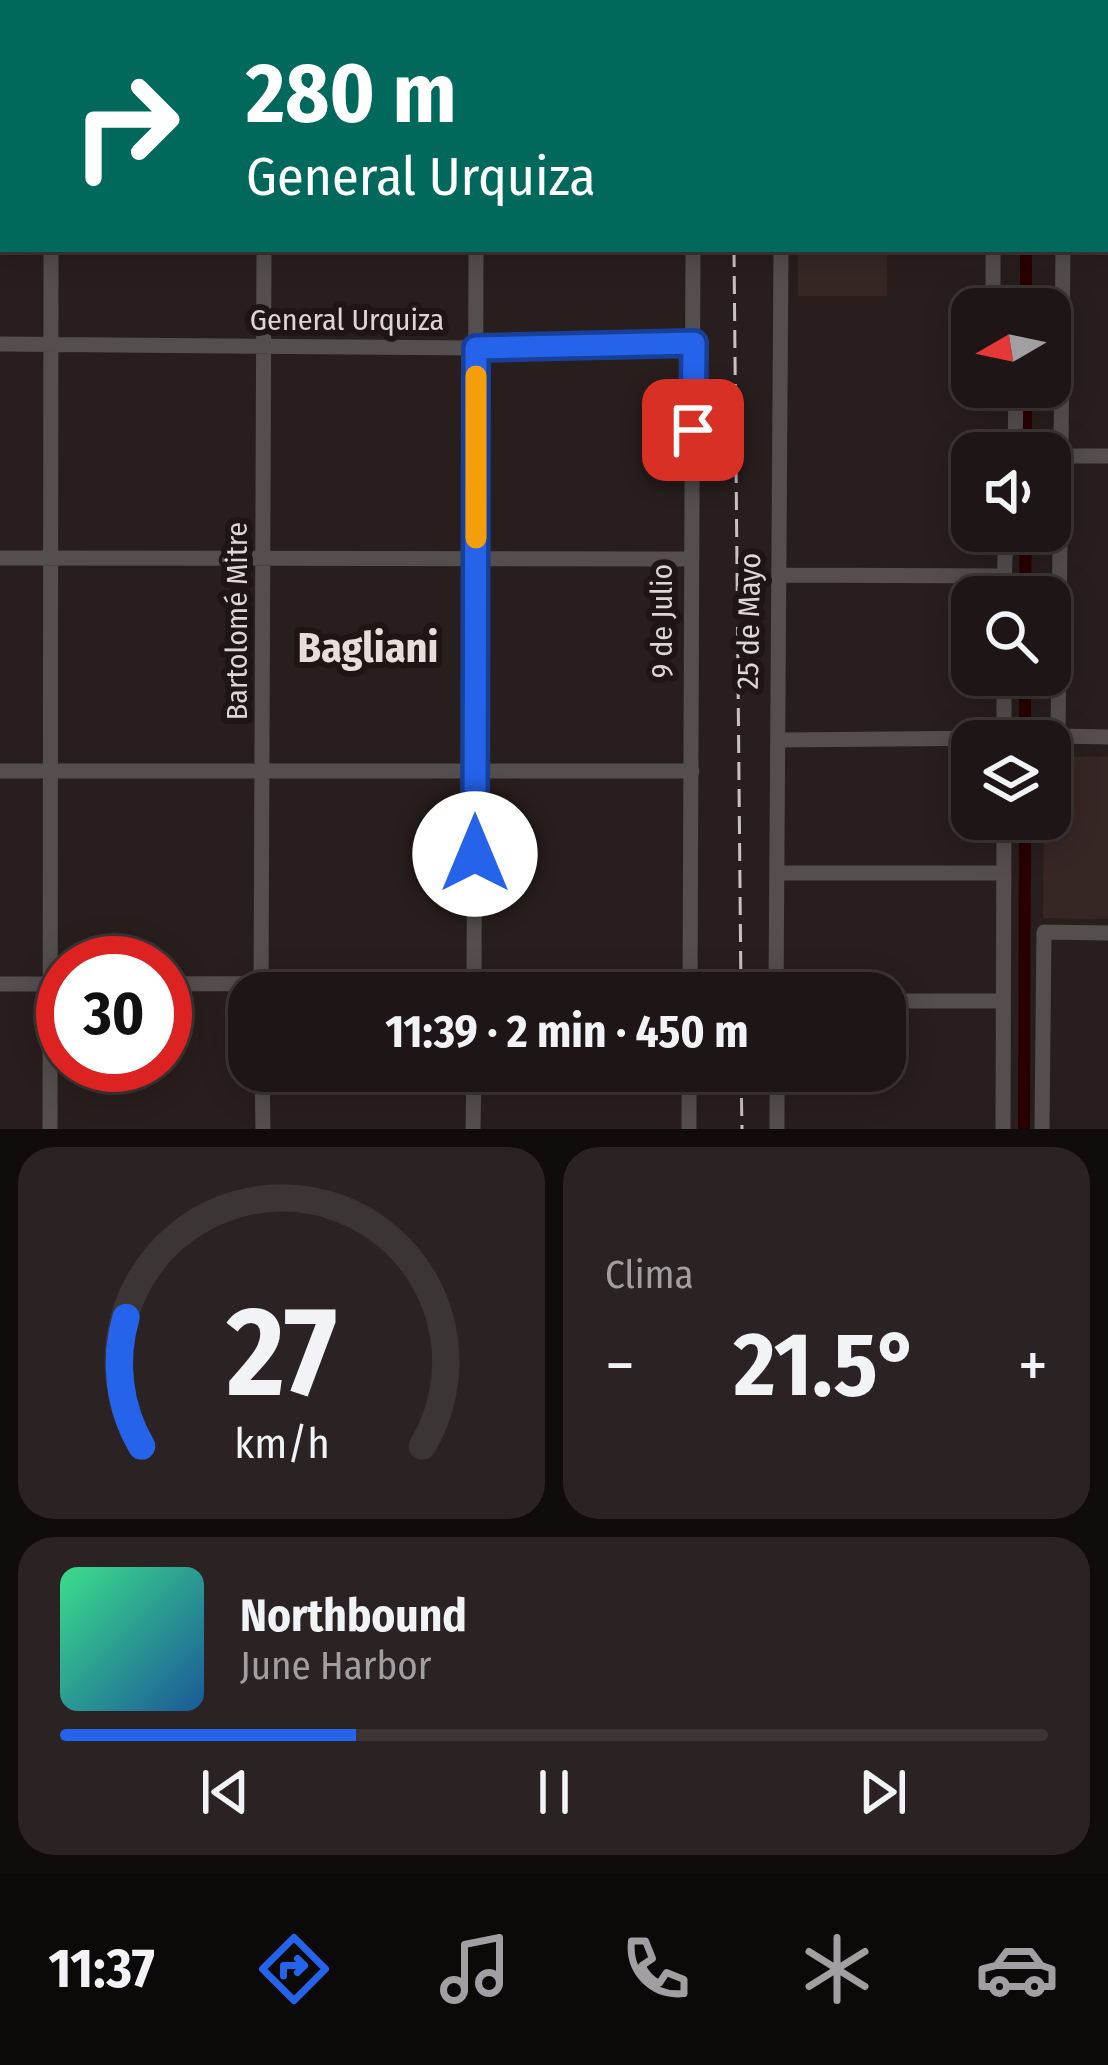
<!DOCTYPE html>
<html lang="es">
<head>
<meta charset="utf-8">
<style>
  body { margin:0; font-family:"Fira Sans Condensed",sans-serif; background:#2b2323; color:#f1f3f6; height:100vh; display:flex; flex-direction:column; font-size:45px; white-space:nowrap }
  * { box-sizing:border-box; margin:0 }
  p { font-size:39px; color:#a19fa1 }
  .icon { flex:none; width:66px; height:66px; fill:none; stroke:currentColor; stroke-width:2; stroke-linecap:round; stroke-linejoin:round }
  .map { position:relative; height:1129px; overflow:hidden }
  .side { display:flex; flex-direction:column; gap:18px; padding:18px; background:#100c0c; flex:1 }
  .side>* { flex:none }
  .top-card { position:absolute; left:0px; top:0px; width:1110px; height:252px; box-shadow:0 6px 30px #0003,0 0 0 3px #3c3535; background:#00695c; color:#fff; overflow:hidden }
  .needle { width:78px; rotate:261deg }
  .fabs { position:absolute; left:951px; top:288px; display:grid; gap:24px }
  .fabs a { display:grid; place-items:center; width:120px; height:120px; border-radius:24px; background:#1e1616; box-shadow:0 6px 30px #0003,0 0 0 3px #3c3535; font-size:60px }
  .speed { position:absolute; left:36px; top:936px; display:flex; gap:24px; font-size:60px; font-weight:700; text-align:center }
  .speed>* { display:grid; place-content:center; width:156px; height:156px; border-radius:50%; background:#1e1616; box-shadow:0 6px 30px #0003,0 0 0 3px #3c3535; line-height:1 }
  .speed .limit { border:18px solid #d22; background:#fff; color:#111 }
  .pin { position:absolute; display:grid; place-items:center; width:102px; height:102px; color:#fff; margin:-51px; border-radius:24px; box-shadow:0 6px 18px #0006 }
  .me { position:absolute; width:132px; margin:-66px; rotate:0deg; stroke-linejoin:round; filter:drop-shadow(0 0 9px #0008) }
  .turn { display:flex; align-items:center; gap:42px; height:252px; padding:0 48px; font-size:54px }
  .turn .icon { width:156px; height:156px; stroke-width:2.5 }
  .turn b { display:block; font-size:84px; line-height:102px }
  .big { font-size:90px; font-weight:700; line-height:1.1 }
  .side .tile { flex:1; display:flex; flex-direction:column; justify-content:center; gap:18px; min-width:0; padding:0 42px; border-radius:36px; background:#2b2323 }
  .side .dial { align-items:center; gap:0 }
  .dial svg { height:312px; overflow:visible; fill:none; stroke:#3c3535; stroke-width:7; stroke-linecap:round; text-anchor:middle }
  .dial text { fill:#f1f3f6; stroke:none }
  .song { display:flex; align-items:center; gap:36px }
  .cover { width:144px; height:144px; border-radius:18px; background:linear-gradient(135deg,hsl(150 70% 55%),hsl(210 70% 35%)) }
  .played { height:12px; border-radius:6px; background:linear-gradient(90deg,#2563eb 30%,#3c3535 30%) }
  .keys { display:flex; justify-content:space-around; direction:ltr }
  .heat { display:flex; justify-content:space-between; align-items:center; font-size:66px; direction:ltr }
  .side .tiles { flex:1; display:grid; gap:18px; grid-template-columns:1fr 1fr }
  .tile:last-child { grid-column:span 2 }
  .trip { position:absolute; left:228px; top:972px; width:678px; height:120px; border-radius:36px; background:#1e1616; box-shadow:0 6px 30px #0003,0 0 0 3px #3c3535; font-weight:700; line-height:120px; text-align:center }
  .tabs { display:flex; height:192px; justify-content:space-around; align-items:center; background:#0c0909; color:#a19fa1 }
  .tabs .icon { width:84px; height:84px }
  .tabs .on { color:#2563eb }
  .tabs b { font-size:54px; color:#f1f3f6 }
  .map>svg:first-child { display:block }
  .built { fill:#362725 }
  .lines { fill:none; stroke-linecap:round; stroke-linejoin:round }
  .canal { stroke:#290001; stroke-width:12 }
  .path { stroke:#7c7473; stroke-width:3; stroke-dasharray:3 9; stroke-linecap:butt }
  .minor { stroke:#544f4e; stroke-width:15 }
  .major { stroke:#867b7a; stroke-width:18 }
  .rail { stroke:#cac2c1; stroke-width:3; stroke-dasharray:18 9; stroke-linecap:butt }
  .route-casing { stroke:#184099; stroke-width:30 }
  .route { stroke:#2563eb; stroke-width:21 }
  .slow { stroke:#f59e0b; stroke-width:21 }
  .labels { text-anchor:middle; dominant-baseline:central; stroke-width:12; stroke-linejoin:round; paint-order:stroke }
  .street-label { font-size:30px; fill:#ddd6d5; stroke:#1e1514 }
  .district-label { font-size:42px; font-weight:bold; fill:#eadcda; stroke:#1e1514 }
</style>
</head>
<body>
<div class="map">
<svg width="1108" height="1129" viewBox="0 0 1108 1129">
  <rect width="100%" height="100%" fill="#281e1d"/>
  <path class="built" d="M798,249H887V296H798Z
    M1050,756L1108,757V919L1043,918L1044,819H1050Z"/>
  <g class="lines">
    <path class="canal" d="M1029,3V0
      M1107,122H1108
      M1026,309V249
      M1026,453V387
      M1025,597L1026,531
      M1025,741V675
      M1024,1129L1025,819"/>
    <path class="path" d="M1107,181L1108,182"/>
    <path class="minor" d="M265,0V3
      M1072,0V3
      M52,3V0
      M477,3V0
      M995,3V0
      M1107,218H1108
      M1063,249L1058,736L1108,737
      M993,309V249
      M0,344L476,348L694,343
      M1015,453L1016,387
      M1062,456H1108
      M0,558L692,559
      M780,575L1005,576
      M1004,597L1005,557L1010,531
      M778,740L1004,738
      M1004,741V675
      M0,771H692
      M778,873H1003
      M0,984H63
      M165,984L690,981
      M261,993L264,249
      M474,993L476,249
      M690,993L693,249
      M776,993L781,249
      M885,1001H1003
      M262,1071L263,1129
      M777,1071V1129
      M50,1129L51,249
      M473,1129L474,1071
      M689,1129V1071
      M1003,1129L1004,819
      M1042,1129L1044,932L1108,933"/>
    <path class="major" d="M781,0V3
      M689,3V0
      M0,120H3
      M0,134H3
      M1107,145L1108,144"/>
    <path class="rail" d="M735,3V0
      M734,249L741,993
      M741,1071L742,1129"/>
  </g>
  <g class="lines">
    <defs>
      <path id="route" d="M475,854L476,348L694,343L693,430"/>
    </defs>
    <use href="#route" class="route-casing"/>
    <use href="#route" class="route"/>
    <path class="slow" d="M476,538V376"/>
  </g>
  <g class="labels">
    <g class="street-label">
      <text x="347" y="320">General Urquiza</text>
      <text transform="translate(237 621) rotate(-90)">Bartolomé Mitre</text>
      <text transform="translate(662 621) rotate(-90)">9 de Julio</text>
      <text transform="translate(749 621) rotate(-89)">25 de Mayo</text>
    </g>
    <g class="district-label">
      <text x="368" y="648">Bagliani</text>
    </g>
  </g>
</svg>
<div class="fabs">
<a><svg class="needle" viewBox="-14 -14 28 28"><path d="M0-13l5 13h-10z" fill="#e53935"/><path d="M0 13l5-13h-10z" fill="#a19fa1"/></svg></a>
<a><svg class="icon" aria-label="sound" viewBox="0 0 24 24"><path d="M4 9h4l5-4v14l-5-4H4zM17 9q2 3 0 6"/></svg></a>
<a><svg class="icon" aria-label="search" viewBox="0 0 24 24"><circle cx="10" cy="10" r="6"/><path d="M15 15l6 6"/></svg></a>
<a><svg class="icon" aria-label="layers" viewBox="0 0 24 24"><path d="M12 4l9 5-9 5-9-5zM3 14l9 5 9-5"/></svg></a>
</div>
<div class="speed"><div class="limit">30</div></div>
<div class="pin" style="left:693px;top:430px;background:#d93025"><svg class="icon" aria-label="arrive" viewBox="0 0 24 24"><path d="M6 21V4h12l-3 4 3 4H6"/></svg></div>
<svg class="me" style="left:475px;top:854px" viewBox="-20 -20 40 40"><circle r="19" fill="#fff"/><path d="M0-13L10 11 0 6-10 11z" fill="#2563eb"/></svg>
<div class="trip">11:39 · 2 min · 450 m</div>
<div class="top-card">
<div class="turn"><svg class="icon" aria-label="right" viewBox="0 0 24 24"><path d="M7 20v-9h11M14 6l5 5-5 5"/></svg><div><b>280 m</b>General Urquiza</div></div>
</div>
</div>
<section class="side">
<div class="tiles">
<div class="tile dial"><svg viewBox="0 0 100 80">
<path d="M14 69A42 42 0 1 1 86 69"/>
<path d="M14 69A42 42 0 0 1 10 36" stroke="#2563eb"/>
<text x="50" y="56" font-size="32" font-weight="700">27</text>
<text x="50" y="72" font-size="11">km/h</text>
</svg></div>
<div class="tile"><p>Clima</p>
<div class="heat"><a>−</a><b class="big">21.5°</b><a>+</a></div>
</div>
<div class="tile">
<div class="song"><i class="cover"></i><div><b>Northbound</b><p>June Harbor</p></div></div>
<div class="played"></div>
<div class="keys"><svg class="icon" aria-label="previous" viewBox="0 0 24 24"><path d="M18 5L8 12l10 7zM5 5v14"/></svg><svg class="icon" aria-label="pause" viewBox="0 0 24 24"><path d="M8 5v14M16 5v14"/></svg><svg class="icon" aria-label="next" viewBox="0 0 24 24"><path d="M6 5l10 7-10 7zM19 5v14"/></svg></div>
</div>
</div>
</section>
<nav class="tabs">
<b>11:37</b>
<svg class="icon on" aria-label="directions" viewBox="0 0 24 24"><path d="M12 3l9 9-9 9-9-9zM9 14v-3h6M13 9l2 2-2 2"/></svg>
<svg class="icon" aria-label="music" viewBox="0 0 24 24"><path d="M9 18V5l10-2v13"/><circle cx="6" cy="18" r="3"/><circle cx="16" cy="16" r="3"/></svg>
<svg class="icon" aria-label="phone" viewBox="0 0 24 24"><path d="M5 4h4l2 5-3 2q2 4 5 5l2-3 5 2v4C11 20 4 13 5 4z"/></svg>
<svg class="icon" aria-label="climate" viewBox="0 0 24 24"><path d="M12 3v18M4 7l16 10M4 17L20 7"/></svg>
<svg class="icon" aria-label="car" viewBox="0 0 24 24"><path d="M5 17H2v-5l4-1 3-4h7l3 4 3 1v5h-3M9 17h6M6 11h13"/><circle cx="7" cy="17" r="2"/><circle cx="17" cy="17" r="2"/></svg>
</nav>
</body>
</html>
